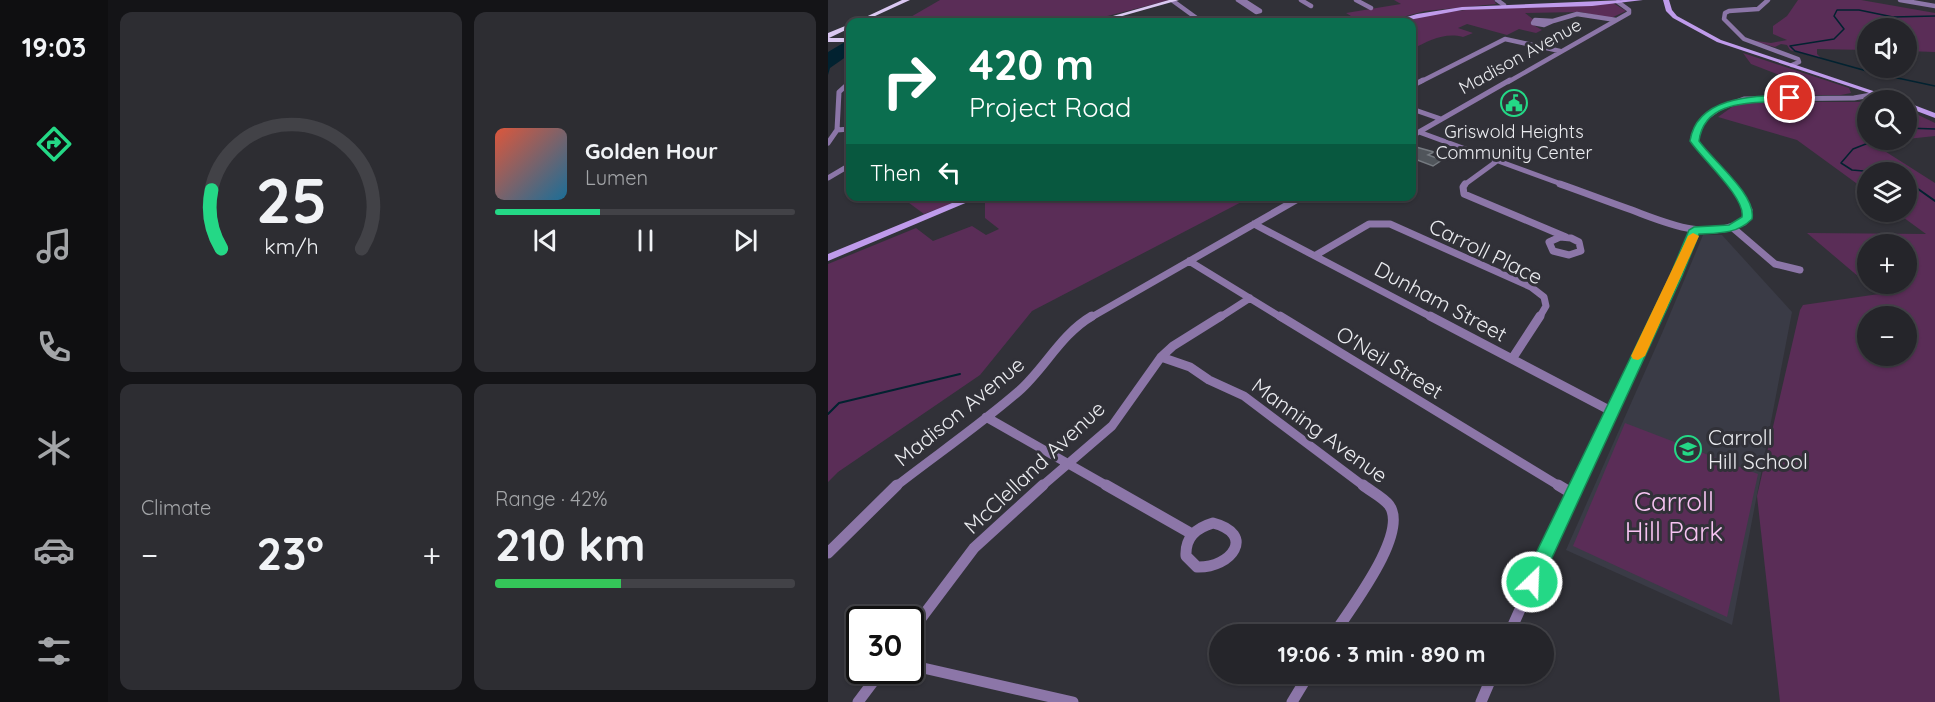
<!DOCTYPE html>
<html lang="en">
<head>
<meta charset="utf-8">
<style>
  body { margin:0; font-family:Quicksand,sans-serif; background:#2d2d32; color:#f1f3f6; height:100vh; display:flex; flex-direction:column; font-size:22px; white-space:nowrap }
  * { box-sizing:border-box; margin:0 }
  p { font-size:20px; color:#a3a5a8 }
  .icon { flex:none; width:33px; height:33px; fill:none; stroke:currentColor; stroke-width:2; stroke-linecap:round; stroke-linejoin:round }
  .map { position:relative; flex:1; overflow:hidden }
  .drawer { display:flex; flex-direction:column; gap:12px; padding:12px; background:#141417; width:720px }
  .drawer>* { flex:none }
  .guide { position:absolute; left:18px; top:18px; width:570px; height:183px; border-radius:12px; box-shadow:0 2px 4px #0004,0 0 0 2px #424247; background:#0b6e4f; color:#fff; overflow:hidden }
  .tools { position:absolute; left:1029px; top:18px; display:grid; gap:12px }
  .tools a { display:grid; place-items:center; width:60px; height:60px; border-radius:50%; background:#25252a; box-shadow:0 2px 4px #0004,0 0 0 2px #424247; font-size:30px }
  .speed { position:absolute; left:18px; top:606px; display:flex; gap:12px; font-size:30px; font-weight:700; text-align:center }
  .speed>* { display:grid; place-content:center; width:78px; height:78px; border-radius:50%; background:#25252a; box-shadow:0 2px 4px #0004,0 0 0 2px #424247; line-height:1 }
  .speed .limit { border:3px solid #111; border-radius:9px; background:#fff; color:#111 }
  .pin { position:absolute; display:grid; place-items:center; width:51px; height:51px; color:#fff; margin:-26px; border:3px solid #fff; border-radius:50%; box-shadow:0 2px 6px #0007 }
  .me { position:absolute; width:66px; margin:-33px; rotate:24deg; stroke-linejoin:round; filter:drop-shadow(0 0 4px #0008) }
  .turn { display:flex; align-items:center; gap:21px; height:126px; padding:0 24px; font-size:27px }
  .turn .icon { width:78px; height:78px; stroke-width:2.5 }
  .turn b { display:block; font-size:42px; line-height:51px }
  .then { display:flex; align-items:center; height:57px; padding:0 24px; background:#0003; gap:12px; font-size:22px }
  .big { font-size:45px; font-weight:700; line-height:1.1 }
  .drawer .tile { flex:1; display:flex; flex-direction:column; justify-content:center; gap:9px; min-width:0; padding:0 21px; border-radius:12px; background:#2d2d32 }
  .drawer .dial { align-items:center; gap:0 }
  .dial svg { height:156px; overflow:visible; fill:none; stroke:#424247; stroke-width:7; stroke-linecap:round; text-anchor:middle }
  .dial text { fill:#f1f3f6; stroke:none }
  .song { display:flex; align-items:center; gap:18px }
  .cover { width:72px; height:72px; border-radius:9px; background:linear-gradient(135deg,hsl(10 70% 55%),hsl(200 70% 35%)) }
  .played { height:6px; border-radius:3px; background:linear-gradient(90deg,#24d886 35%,#424247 35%) }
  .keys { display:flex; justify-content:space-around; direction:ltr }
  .heat { display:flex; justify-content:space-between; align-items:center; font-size:33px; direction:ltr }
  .charge { height:9px; border-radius:4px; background:linear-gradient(90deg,#34c759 42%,#424247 0) }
  .drawer .tiles { flex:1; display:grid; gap:12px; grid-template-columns:repeat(2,1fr) }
  .trip { position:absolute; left:381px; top:624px; width:345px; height:60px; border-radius:30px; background:#25252a; box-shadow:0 2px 4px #0004,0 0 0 2px #424247; font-weight:700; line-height:60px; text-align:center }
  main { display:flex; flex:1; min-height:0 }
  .tabs { display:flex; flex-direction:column; width:108px; justify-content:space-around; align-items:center; background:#0f0f11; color:#a3a5a8 }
  .tabs .icon { width:42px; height:42px }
  .tabs .selected { color:#24d886 }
  .tabs b { font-size:27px; color:#f1f3f6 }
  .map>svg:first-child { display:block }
  .built { fill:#3a3b46 }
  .green { fill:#5a2d57; fill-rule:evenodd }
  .water { fill:#022230 }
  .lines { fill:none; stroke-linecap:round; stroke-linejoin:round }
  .stream-far1 { stroke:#022230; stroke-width:1.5 }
  .stream { stroke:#022230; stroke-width:2 }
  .building { fill:#50555b; stroke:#757a80; stroke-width:1.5 }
  .street-far4 { stroke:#8c76a8; stroke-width:4.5 }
  .street-far3 { stroke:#8c76a8; stroke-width:5 }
  .street-far2 { stroke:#8c76a8; stroke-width:7 }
  .street-far1 { stroke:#8c76a8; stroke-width:9 }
  .street { stroke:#8c76a8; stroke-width:11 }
  .secondary { fill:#bf9beb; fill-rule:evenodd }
  .primary { fill:#dac8f1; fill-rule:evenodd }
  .route { fill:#24d886; stroke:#178c57; stroke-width:1.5 }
  .slow { fill:#f59e0b }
  .labels { text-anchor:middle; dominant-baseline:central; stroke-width:6; stroke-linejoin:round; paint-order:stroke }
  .far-street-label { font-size:18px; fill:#ebecf0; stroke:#313138 }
  .far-poi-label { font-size:18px; fill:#ebecf0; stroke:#313138 }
  .street-label { font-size:21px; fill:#ebecf0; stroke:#313138 }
  .poi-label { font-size:21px; fill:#ebecf0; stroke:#313138; text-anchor:start }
  .near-park-label { font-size:26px; fill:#f7c3f2; stroke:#313138 }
</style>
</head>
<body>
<main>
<nav class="tabs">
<b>19:03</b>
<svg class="icon selected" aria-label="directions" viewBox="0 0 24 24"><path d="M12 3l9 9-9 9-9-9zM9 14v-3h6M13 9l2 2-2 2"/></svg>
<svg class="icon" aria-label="music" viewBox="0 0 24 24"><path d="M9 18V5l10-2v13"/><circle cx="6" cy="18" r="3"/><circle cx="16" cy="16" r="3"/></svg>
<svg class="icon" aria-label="phone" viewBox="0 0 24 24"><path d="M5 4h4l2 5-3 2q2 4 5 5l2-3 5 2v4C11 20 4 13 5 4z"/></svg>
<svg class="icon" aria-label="climate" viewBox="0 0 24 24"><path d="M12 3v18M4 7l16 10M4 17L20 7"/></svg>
<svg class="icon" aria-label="car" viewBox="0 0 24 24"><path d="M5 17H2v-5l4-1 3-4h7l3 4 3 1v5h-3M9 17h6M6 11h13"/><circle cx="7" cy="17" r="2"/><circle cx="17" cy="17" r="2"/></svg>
<svg class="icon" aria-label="filters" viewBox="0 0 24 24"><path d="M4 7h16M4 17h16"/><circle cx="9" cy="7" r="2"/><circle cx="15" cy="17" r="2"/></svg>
</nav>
<section class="drawer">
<div class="tiles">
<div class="tile dial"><svg viewBox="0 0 100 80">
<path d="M14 69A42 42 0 1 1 86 69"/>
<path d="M14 69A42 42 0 0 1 9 39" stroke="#24d886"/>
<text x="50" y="56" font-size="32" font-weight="700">25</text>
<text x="50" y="72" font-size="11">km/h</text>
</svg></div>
<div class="tile">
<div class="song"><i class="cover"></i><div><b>Golden Hour</b><p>Lumen</p></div></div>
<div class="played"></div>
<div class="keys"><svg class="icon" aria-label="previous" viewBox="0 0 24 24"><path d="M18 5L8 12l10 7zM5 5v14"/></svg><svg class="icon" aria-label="pause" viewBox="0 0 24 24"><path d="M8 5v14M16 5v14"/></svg><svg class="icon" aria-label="next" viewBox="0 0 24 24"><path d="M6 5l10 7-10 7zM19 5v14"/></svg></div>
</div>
<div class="tile"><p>Climate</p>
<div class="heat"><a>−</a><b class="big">23°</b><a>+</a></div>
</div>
<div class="tile"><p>Range · 42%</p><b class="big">210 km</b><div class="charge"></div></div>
</div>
</section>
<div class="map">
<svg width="1107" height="702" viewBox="0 0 1107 702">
  <rect width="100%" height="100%" fill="#313138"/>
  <path class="built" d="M875,235H894L964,312L904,625L738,550L835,331Z"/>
  <path class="green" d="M112,0H342L256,22H74Z
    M566,0H666L668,4L597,11L556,22H526L537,19H528L518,13L573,4Z
    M970,0H1033L1107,13V52L1079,51L1078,28H1040L1039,50L989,49V54L994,59L962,50L959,45L953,44L947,47L921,40L943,43L959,40L945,34V26L959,16Z
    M785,3L798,11L783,18L752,12L697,13L706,20L702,23L714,30L708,33L691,29L679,35L639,24L630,28L645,33L635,37C616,32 601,41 584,49V22H568C639,2 712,10 785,3Z
    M915,53L1021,88L1023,93L1013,95H945L938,90L954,76L923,64Z
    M1047,98L1056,100H1040V140H1075L1044,143L1107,183V702H952L929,496L972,310L975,305L1051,294L979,233L1098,234L1068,212H1078V172H1040L1039,191L969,140L890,117L904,107L921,102H1031ZM1040,244H1078V284H1040ZM1040,316H1078V356H1040Z
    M1078,109L1107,123V136L1079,139Z
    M73,197H141L96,214Z
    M161,197H423L204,311L152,375L10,472L0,482V264L88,228L105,241L144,226L158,235L171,229L157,218V198Z
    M797,423L930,474L899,617L745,546Z"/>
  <path class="water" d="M22,39V54L2,68L0,75V52Z"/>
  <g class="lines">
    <path class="stream-far1" d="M1107,16L1065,17L1031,10H1009L1006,16L1016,29L1006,39L962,46L967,51L1046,73L1107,86
      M1078,128L1107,129
      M1047,172L1024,170L1013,163L1025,149L1048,140
      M1078,180L1085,185"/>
    <path class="stream" d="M1083,184L1107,201
      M0,414L11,403L132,374"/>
  </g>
  <path class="building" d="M588,147L606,152L600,155L614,160L605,166L584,158V150Z"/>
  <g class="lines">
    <path class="street-far4" d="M410,0L428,12L432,11L415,0
      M473,0L483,6
      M528,0L543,8
      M669,0L676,5
      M940,0L930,9L901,11L897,13L896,19L916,39L970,59L971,62L964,65
      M1072,0L1107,6
      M345,1L374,22
      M707,20L725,21L716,25L705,23Z
      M725,21L749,14L788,20
      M592,82L677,39L732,51
      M680,82L801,13V10L790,2"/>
    <path class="street-far3" d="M584,86L595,80
      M584,109L613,119
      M9,130L22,129
      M591,132L736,185
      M584,136L682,80
      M0,143L9,130L11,92L22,82
      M0,178L22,165
      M636,185L669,161
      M905,185L867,141V133L876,119L892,108L916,99L1026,98L1049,94"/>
    <path class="street-far2" d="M637,184L635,187L636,194L738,237
      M732,184C755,192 778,201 801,209C839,223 876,241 916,222L921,210L904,184
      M426,224L605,318
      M905,228L947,264L972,270
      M732,237L743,238L751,242L753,251L741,255L725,251L721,242Z
      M488,255L541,224H562L703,287L716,297L718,306L711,318
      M361,261L454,318
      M262,318L475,196
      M391,318L422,298
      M828,318L866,230"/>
    <path class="street-far1" d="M452,316L733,487
      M602,316L783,411
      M333,357L362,367L381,380L416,396L537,487
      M684,359L712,316
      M158,417L281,487
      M67,487C108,455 152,425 191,391C217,368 233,334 264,316
      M213,487L284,426L333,357L345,346L393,316
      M748,487L829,316"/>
    <path class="street" d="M278,485L364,534
      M730,485L745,494
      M385,523C428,534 404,568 369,567L358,556C357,537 368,528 385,523Z
      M0,553L69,485
      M82,633L146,548L215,485
      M506,634C521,610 582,533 561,505C555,497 542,491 535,485
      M681,634L748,485
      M82,665L245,702
      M30,702L54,670
      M464,702L481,674
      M653,702L665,674"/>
    <path class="secondary" d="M796,0H815L764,6L634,10L570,22H562L589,14L634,7Z
      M835,0H841L844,10L849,16L893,40L1072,100H1062L889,42L845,18L838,11Z
      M1078,102L1107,113V118L1078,107Z
      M141,196H154L0,261V254Z"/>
    <path class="primary" d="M74,0H82L34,22H27Z
      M341,0H351L273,22H264Z
      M22,24V28L1,38H22V42H0V33Z"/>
  </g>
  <path class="route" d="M962,95L966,98L964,100C933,105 877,95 871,141C885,161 929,195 924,219C909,234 891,233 871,234L854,276L710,588L704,591L697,588L695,582L697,576L842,276L861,230L866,227L901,225L914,217C918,198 874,159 862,141C869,96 926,96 962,95Z"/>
  <path class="slow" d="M865,233L871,236L817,356L810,360L805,359L803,356L860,236Z"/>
  <defs>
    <symbol id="civic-ring" viewBox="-11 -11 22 22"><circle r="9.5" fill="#313138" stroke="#24d886" stroke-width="1.5"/><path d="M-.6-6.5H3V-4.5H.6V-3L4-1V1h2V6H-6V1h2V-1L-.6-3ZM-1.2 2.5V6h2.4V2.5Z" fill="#24d886"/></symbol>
    <symbol id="school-ring" viewBox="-11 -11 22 22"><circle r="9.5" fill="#313138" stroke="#24d886" stroke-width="1.5"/><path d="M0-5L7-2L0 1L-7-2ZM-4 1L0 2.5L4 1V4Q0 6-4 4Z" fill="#24d886"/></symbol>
  </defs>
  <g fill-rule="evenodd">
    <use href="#civic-ring" x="671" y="88" width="30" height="30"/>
    <use href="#school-ring" x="845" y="434" width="30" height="30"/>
  </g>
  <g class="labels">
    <g class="far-street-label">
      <text transform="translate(692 56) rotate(-29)">Madison Avenue</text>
    </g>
    <g class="far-poi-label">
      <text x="686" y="131">Griswold Heights<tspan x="686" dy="21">Community Center</tspan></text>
    </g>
    <g class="street-label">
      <text transform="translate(658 251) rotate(26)">Carroll Place</text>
      <text transform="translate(613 301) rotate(28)">Dunham Street</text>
      <text transform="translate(562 362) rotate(31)">O'Neil Street</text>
      <text transform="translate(131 411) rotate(-39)">Madison Avenue</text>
      <text transform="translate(492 430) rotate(36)">Manning Avenue</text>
      <text transform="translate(206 467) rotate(-43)">McClelland Avenue</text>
    </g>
    <g class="poi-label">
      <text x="880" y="437">Carroll<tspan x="880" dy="24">Hill School</tspan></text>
    </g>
    <g class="near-park-label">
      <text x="846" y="501">Carroll<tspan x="846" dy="30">Hill Park</tspan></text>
    </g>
  </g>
</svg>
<div class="tools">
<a><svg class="icon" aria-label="sound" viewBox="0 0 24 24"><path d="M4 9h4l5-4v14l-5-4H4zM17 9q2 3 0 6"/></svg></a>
<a><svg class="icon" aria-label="search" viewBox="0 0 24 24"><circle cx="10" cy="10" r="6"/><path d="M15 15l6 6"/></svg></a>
<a><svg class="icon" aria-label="layers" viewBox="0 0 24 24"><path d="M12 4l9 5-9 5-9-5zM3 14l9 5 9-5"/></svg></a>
<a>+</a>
<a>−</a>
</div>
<div class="speed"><div class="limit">30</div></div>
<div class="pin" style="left:962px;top:98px;background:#d93025"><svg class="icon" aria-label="arrive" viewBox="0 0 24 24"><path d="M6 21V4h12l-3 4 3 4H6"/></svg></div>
<svg class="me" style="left:704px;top:582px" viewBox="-20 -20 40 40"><circle r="17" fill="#24d886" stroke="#fff" stroke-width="3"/><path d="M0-11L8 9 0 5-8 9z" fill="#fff"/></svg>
<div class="trip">19:06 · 3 min · 890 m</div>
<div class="guide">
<div class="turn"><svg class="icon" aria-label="right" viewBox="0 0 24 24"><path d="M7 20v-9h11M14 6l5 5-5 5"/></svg><div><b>420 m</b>Project Road</div></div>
<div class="then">Then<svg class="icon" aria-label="left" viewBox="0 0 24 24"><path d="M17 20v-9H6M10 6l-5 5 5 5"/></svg></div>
</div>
</div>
</main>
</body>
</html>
